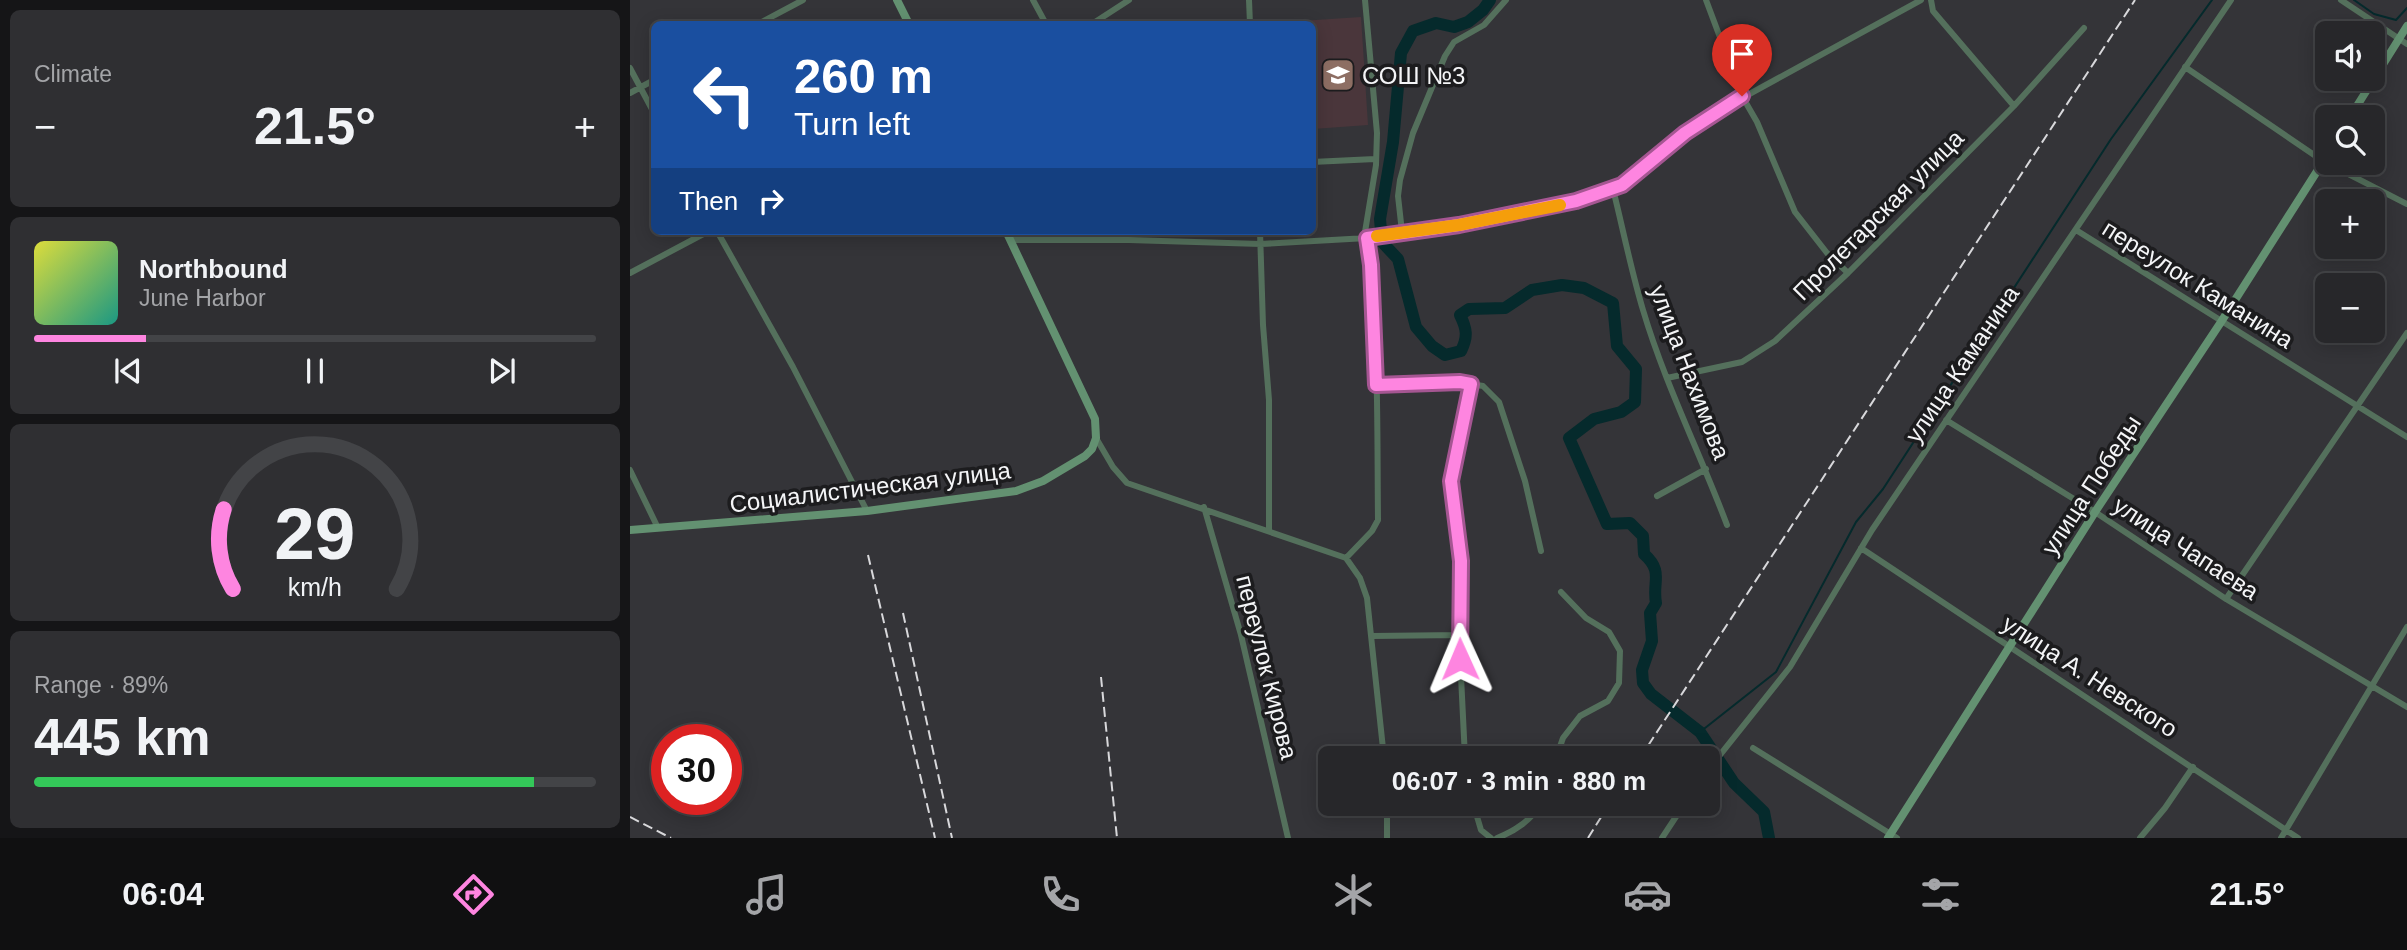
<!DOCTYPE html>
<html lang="en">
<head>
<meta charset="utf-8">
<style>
  body { margin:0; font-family:Arial,sans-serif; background:#2f2f32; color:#f1f3f6; height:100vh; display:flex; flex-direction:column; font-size:26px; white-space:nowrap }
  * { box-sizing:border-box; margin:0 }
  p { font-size:23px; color:#a4a5a8 }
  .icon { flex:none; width:38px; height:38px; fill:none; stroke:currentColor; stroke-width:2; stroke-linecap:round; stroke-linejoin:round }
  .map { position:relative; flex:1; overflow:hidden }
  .side { display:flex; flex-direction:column; gap:10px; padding:10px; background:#151517; width:630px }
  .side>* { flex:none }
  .hud { position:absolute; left:21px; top:21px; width:665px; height:214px; border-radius:10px; box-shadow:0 4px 18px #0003,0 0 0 2px #434447; background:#1a4fa0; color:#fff; overflow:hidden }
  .tools { position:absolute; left:1685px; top:21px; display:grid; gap:14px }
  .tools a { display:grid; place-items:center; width:70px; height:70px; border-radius:10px; background:#27272a; box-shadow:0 4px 18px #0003,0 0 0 2px #434447; font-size:35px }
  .speed { position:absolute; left:21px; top:724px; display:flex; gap:14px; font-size:35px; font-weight:700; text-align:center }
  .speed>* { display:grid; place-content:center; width:91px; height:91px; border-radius:50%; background:#27272a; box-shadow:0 4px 18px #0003,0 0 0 2px #434447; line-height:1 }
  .speed .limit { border:10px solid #d22; background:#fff; color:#111 }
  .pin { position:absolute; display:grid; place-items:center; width:60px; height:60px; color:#fff; margin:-72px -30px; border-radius:50% 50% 50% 0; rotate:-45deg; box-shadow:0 0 7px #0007 }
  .pin .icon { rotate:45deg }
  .me { position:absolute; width:77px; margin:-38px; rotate:359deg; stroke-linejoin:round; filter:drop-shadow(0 0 5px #0008) }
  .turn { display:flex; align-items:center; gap:24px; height:147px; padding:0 28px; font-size:32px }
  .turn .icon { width:91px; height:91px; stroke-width:2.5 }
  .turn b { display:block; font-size:49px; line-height:60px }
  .then { display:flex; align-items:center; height:66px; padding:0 28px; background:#0003; gap:14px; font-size:26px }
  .big { font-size:52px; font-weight:700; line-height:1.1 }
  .side .tile { flex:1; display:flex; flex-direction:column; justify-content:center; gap:10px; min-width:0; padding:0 24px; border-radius:10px; background:#2f2f32 }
  .side .dial { align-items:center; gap:0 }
  .dial svg { height:182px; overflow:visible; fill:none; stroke:#434447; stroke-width:7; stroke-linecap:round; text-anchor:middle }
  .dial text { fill:#f1f3f6; stroke:none }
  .song { display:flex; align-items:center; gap:21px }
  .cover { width:84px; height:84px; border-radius:10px; background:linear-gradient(135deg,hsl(60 70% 55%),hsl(170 70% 35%)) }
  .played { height:7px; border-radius:4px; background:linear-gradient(90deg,#fe85e0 20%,#434447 20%) }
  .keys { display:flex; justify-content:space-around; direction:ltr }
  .heat { display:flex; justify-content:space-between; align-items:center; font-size:38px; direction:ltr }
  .charge { height:10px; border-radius:5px; background:linear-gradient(90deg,#34c759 89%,#434447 0) }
  .trip { position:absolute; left:688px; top:746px; width:402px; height:70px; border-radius:10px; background:#27272a; box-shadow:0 4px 18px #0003,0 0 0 2px #434447; font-weight:700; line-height:70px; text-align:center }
  .menu { display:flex; height:112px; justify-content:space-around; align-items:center; background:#101011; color:#a4a5a8 }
  .menu .icon { width:49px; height:49px }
  .menu .on { color:#fe85e0 }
  .menu b { font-size:32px; color:#f1f3f6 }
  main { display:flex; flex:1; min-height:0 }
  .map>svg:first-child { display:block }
  .education { fill:#4a363b }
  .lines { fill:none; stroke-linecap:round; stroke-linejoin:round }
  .stream { stroke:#052a2c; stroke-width:2 }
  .river { stroke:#052a2c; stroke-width:12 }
  .street { stroke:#54705c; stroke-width:6 }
  .secondary { stroke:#639171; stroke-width:8 }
  .rail { stroke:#d8d8db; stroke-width:2; stroke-dasharray:10 5; stroke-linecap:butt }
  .route-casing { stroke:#a55692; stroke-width:18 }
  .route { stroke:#fe85e0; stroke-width:12 }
  .slow { stroke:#f59e0b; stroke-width:12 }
  .labels { text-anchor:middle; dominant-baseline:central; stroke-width:7; stroke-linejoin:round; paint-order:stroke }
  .poi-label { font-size:24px; fill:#f4f5f7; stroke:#1c1c1e; text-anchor:start }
  .street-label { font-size:24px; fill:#f4f5f7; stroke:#1c1c1e }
</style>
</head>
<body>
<main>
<section class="side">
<div class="tile"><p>Climate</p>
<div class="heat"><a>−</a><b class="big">21.5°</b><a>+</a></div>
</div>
<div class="tile">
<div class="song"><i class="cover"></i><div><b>Northbound</b><p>June Harbor</p></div></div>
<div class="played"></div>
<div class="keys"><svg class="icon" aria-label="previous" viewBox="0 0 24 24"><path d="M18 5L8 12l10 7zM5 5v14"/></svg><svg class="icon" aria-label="pause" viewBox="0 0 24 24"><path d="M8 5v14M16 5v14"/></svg><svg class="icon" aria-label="next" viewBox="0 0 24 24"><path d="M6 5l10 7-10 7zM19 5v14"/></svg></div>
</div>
<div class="tile dial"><svg viewBox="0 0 100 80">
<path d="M14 69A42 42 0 1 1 86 69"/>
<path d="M14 69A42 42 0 0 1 10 34" stroke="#fe85e0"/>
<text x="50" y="56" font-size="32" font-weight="700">29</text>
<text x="50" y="72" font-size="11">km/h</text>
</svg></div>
<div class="tile"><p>Range · 89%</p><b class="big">445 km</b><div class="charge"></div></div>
</section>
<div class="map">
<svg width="1777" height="838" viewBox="0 0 1777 838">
  <rect width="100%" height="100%" fill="#343438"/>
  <path class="education" d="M731,17L738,125L683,129L682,24H626Z"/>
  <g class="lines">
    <path class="stream" d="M1724,0L1744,14L1766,20L1777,8
      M1070,732L1146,672L1226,522L1253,489L1481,139L1582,0"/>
    <path class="river" d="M860,0L853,10L838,22L824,27L806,23L783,31L771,53L763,142L750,219L752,242L768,259L786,327L802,346L815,355L831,351C838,337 837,329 830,315L839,309L875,308L902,290L932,285L954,288L983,303L987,346L1006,369L1005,402L991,412L964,419L939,438L977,524L1000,523L1013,536L1014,554C1034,572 1022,581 1026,603L1020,613L1022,641L1012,670L1013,683L1021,694L1070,732L1104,783L1134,812L1139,838"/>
    <path class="street" d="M403,0L416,24
      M619,0L620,24
      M1076,0L1112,96L1127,122L1165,212L1197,253L1218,273
      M1301,0L1303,11L1384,106
      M1711,0L1777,44
      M128,24L173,0
      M462,24L499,0
      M1555,67L1693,161L1777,204
      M0,68L24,113
      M0,93L24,80
      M682,162L745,159
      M983,189C993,229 1001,270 1013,310C1035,384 1070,453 1097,525
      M1446,230L1777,437
      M87,231L163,367L237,511
      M630,231L633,325L639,400V531
      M772,232L768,196L770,180L783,133L815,56L824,42L854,25L876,0
      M734,238L746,165L747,133L735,0
      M380,240H499L631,244L737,238L829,225L946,201L983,189L992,185L1055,133L1081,115L1291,0
      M0,273L79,231
      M1037,378L1112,362L1145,341L1218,273L1384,106L1454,28
      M746,385L830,382L853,386L869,402L895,481L911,551
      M1316,420L1465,512L1596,599L1777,707
      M466,438L483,467L497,483L716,558L730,578L737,598L754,758
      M0,470L28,528
      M1027,496L1076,469
      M574,507L611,635L658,838
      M1231,548L1668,838
      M716,558L742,531L748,520C747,427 749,331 737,238
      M1596,599L1777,333
      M742,636L829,635
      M1123,748L1267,838
      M835,758L829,635L831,561L821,481L841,384
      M926,758L933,738L950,716L978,701L989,683L990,651L979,632L956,618L931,592
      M1078,770L1160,667L1242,530L1601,0
      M757,803V838
      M843,803L851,830L861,838
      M867,838C883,832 904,819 910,803
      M1032,838L1055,803
      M1510,838L1535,808L1563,767
      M1651,838L1777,627"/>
    <path class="secondary" d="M267,0L279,24
      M1720,117L1777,26
      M0,530L237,511L386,491L413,481L455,456L462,449L466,438L465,419L376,231
      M1258,838L1465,512L1591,322L1698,154"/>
    <path class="rail" d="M238,555L305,838
      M273,613L322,838
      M471,677L487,838
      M1010,758L1505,0
      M0,817L41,838
      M958,838L980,803"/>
  </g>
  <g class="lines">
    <defs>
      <path id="route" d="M830,659L831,561L821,481L841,384L830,382L746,385L741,265L737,238L829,225L946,201L992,185L1055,133L1112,96"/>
    </defs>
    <use href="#route" class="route-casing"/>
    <use href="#route" class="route"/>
    <path class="slow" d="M747,236L829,225L930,205"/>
  </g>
  <defs>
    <symbol id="school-square" viewBox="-11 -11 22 22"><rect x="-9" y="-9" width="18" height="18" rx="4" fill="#8d6e63" stroke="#1c1c1e"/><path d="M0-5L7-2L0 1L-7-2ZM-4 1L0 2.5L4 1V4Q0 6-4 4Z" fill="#fff"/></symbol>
  </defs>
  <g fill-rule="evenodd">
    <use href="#school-square" x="689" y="56" width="38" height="38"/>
  </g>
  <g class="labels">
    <g class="poi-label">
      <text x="732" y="75">СОШ №3</text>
    </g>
    <g class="street-label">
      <text transform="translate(1248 215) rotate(-45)">Пролетарская улица</text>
      <text transform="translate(1568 284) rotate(32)">переулок Каманина</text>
      <text transform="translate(1332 364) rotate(-56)">улица Каманина</text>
      <text transform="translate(1060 372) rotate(69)">улица Нахимова</text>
      <text transform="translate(1461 485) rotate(-57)">улица Победы</text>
      <text transform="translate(240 487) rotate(-7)">Социалистическая улица</text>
      <text transform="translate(1556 548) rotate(33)">улица Чапаева</text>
      <text transform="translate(637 667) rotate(76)">переулок Кирова</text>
      <text transform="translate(1460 676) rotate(33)">улица А. Невского</text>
    </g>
  </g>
</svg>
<div class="tools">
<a><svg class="icon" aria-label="sound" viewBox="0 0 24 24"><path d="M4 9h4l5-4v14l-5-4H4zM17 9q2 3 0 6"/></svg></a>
<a><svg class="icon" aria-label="search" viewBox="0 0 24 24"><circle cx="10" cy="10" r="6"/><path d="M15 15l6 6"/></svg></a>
<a>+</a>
<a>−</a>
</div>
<div class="speed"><div class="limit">30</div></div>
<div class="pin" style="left:1112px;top:96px;background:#d93025"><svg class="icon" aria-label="arrive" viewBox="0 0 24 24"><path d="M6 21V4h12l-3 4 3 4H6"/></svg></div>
<svg class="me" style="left:830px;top:659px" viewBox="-20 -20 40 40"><path d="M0-17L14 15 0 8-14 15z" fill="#fe85e0" stroke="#fff" stroke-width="4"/></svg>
<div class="trip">06:07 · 3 min · 880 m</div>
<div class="hud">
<div class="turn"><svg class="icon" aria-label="left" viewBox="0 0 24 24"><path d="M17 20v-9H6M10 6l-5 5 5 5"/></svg><div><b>260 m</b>Turn left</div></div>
<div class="then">Then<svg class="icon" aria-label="right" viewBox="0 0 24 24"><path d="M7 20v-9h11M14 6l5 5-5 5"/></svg></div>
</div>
</div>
</main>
<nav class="menu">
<b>06:04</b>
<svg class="icon on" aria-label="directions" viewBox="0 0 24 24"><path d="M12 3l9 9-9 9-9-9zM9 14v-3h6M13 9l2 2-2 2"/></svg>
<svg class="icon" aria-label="music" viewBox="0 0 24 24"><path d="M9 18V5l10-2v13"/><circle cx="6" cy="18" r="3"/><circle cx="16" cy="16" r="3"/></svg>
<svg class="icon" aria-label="phone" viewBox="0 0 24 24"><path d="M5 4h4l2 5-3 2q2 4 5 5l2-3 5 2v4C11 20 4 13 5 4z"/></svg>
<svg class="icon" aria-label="climate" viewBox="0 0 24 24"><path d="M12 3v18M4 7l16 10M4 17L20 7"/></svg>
<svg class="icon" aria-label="car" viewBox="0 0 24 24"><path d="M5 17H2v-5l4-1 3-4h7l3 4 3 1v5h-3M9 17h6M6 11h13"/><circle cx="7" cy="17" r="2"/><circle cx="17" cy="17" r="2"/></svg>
<svg class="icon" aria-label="filters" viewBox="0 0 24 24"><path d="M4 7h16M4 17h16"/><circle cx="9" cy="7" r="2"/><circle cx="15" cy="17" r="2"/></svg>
<b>21.5°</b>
</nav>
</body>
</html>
